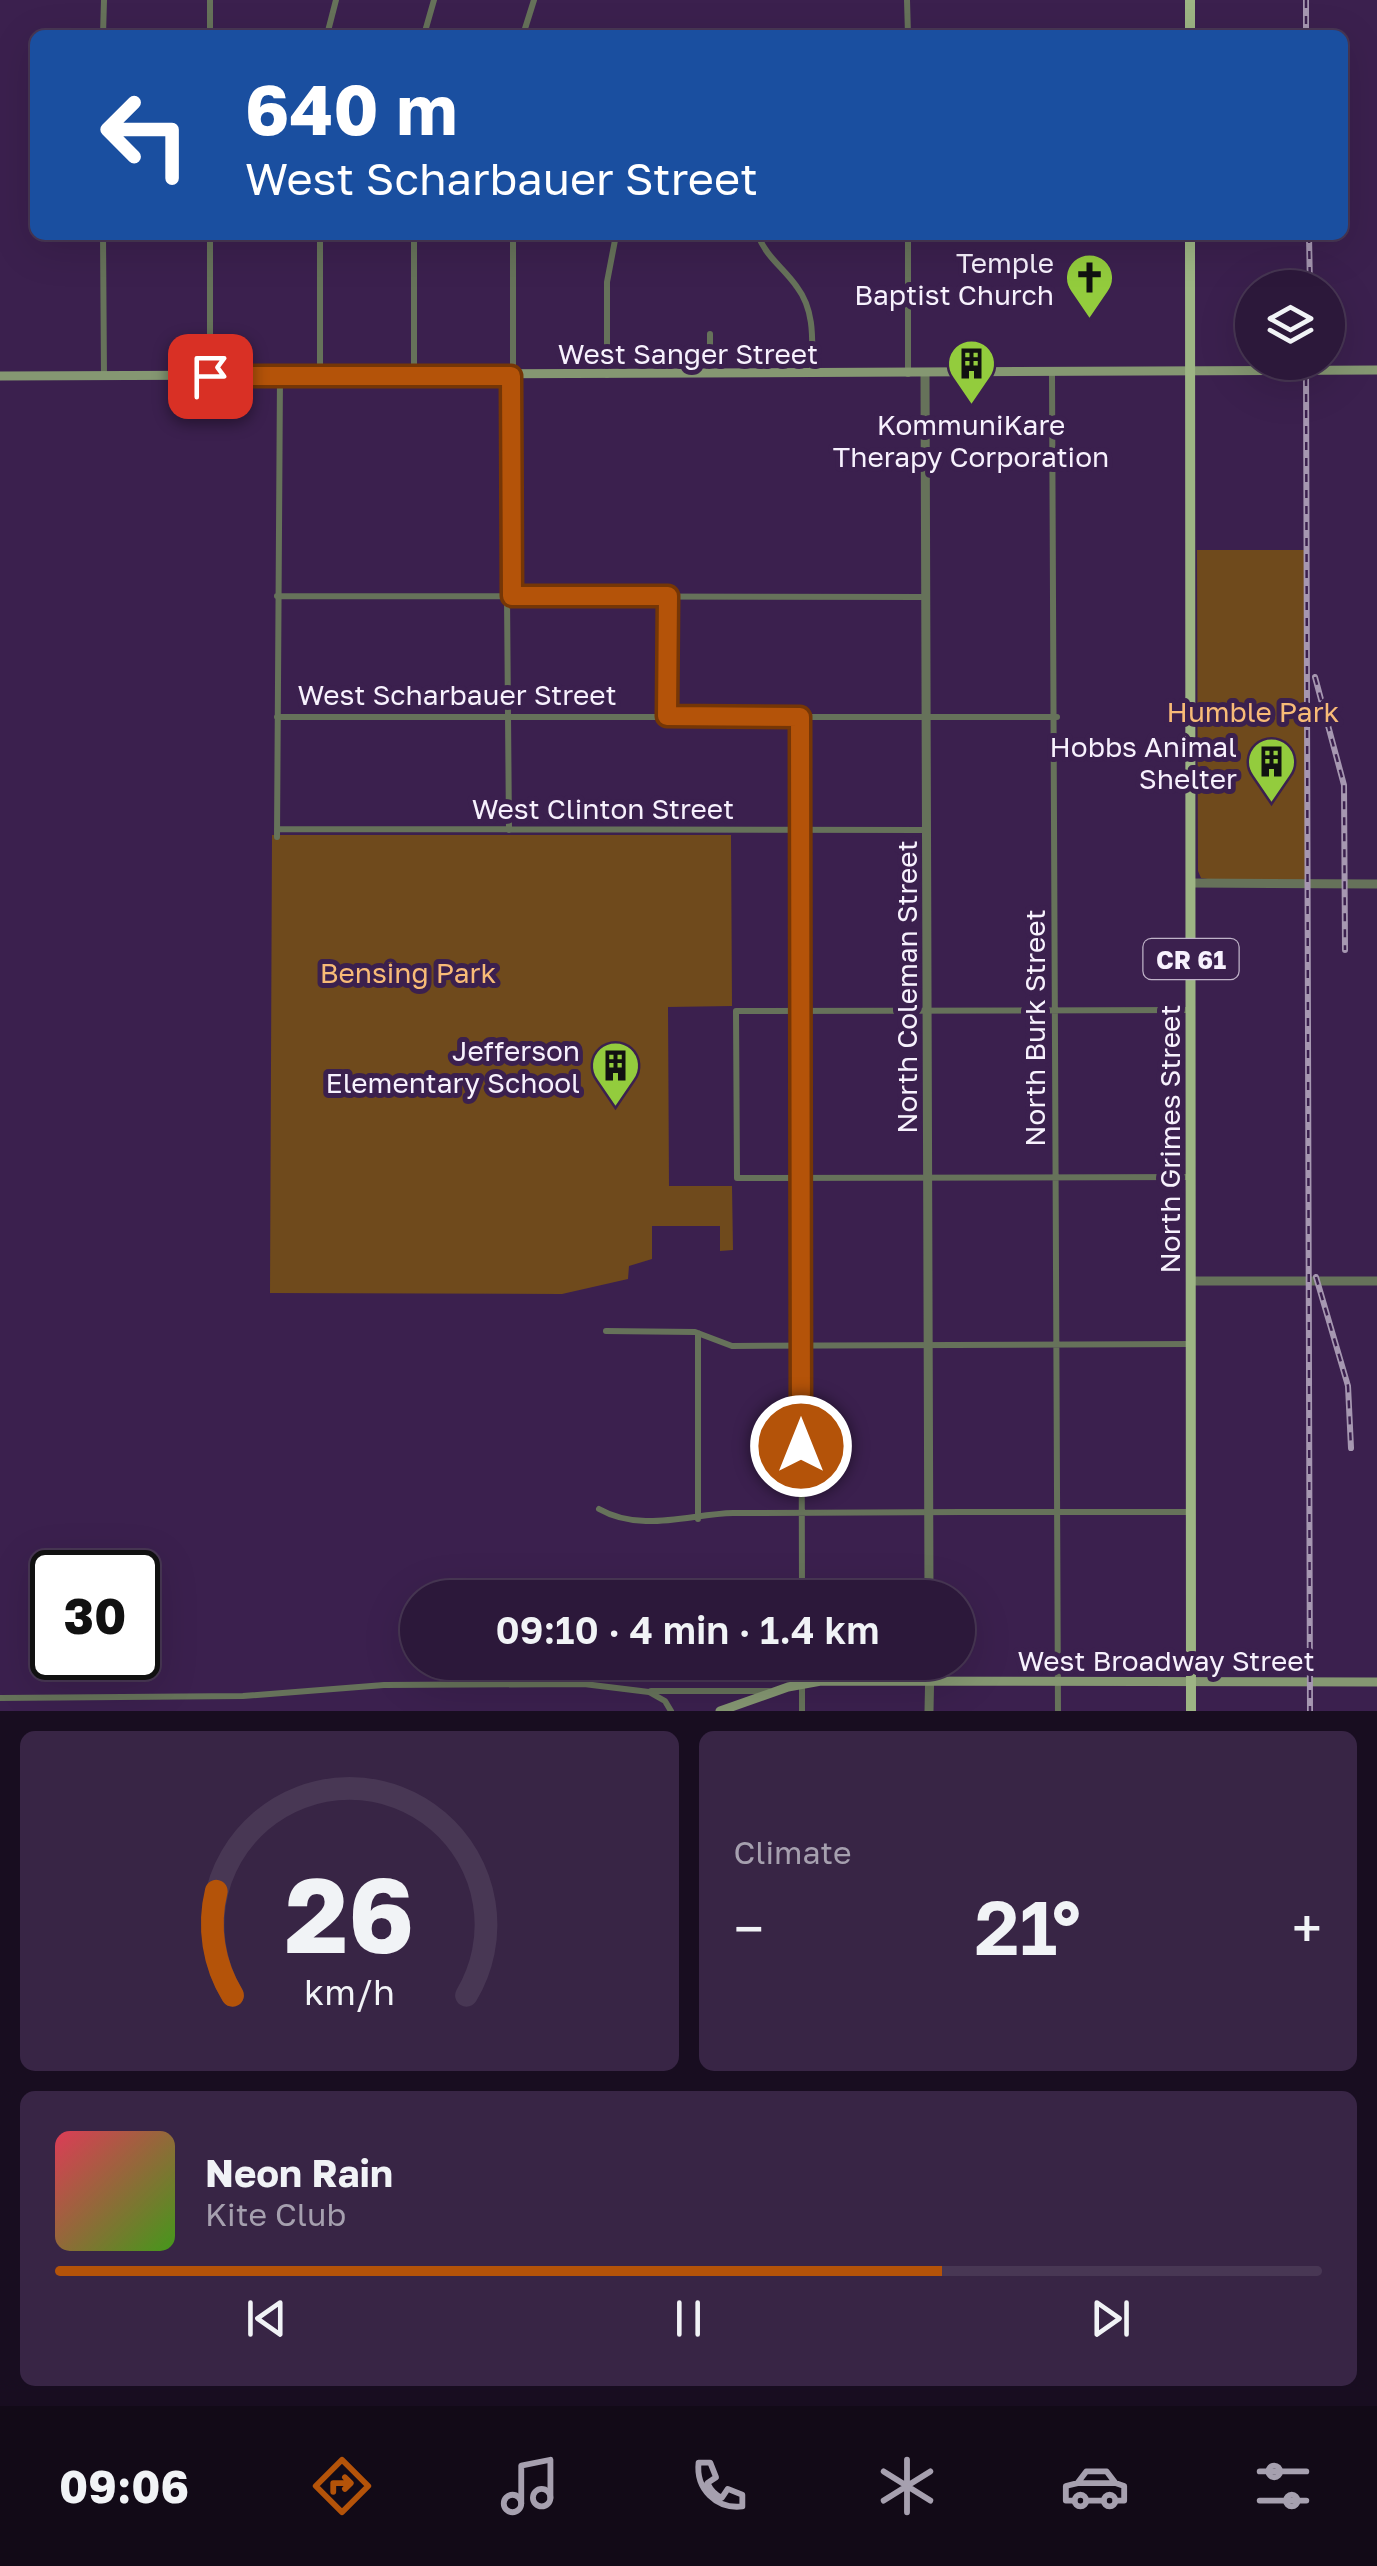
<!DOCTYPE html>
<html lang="en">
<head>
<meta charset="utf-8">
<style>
  body { margin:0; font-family:"Golos Text",sans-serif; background:#382545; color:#f1f3f6; height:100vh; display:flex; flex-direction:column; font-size:38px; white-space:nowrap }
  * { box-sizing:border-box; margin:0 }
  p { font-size:32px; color:#a6a0af }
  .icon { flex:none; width:55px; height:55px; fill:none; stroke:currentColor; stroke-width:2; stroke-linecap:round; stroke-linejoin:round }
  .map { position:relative; height:1711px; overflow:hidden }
  .drawer { display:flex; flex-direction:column; gap:20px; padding:20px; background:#180d20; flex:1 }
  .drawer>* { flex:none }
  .hud { position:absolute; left:30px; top:30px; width:1318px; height:210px; border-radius:15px; box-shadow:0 10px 40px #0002,0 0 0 2px #483754; background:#1a4fa0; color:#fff; overflow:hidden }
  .buttons { position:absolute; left:1235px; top:270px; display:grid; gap:20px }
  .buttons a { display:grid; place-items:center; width:110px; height:110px; border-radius:50%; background:#2c183a; box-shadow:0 10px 40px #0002,0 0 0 2px #483754; font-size:50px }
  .speed { position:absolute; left:30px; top:1550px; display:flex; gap:20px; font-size:50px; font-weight:700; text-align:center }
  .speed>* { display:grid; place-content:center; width:130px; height:130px; border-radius:50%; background:#2c183a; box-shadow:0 10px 40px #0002,0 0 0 2px #483754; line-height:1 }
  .speed .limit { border:5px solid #111; border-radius:15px; background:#fff; color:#111 }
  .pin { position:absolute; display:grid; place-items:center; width:85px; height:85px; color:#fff; margin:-42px; border-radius:20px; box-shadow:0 5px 15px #0006 }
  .me { position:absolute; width:110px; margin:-55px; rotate:0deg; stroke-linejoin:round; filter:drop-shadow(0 0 8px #0008) }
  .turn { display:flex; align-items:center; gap:35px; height:210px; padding:0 50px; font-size:45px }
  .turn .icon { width:130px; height:130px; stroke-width:2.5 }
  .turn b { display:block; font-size:70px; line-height:85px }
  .big { font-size:75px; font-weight:600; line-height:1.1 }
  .drawer .card { flex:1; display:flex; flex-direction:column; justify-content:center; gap:15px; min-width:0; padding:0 35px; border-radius:15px; background:#382545 }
  .drawer .dial { align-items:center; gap:0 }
  .dial svg { height:260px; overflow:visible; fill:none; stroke:#483754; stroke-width:7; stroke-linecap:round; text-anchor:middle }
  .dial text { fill:#f1f3f6; stroke:none }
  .song { display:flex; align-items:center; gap:30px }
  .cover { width:120px; height:120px; border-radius:15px; background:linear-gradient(135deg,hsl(350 70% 55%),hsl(100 70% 35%)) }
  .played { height:10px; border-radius:5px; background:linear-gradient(90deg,#b45309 70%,#483754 70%) }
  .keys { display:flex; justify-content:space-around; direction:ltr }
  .heat { display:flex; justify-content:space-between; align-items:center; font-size:55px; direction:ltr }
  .drawer .tiles { flex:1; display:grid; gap:20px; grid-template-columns:1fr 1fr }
  .card:last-child { grid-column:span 2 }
  .trip { position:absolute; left:400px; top:1580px; width:575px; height:100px; border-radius:50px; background:#2c183a; box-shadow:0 10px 40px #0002,0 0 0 2px #483754; font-weight:600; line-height:100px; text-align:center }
  .tabs { display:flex; height:160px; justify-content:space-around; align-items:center; background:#120a17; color:#a6a0af }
  .tabs .icon { width:70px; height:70px }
  .tabs .active { color:#b45309 }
  .tabs b { font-size:45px; color:#f1f3f6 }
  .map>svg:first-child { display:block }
  .green { fill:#6f4a1c }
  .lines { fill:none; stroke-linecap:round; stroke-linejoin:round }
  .minor { stroke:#66725a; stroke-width:6 }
  .tertiary { stroke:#66725a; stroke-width:9 }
  .secondary { stroke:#859772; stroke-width:9 }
  .primary { stroke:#9db484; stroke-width:10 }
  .rail-casing { stroke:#a697b1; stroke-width:6 }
  .rail { stroke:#3b204e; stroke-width:2.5; stroke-dasharray:8; stroke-linecap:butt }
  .route-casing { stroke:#753606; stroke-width:25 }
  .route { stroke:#b45309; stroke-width:18 }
  .labels { text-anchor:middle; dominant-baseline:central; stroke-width:10; stroke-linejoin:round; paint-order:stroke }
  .shield { fill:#3b204e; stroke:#bfb2c8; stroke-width:2.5 }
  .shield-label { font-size:25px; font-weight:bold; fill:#f7f1fd }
  .poi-label { font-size:28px; fill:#f7f1fd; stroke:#3b204e; text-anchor:end }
  .street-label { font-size:28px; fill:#f7f1fd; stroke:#3b204e }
  .park-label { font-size:28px; fill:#f8bb77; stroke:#3b204e }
</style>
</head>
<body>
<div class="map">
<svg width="1377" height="1711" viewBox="0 0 1377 1711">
  <rect width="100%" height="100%" fill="#3b204e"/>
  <path class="green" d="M1197,550H1307L1308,880L1208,879L1201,878L1198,871Z
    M272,835H731L732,1006L668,1007L669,1186H732L733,1250L720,1251V1226H652V1259L629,1266L628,1279L562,1294L270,1293Z"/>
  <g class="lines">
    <path class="minor" d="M907,0L908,35
      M103,35L104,0
      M210,35V0
      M327,35L336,0
      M424,35L434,0
      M523,35L534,0
      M103,235L104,376
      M414,235V375
      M758,235C766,257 784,268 797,287C816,312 812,344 812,374
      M908,235V374
      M710,334V374
      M210,375V235
      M320,375V235
      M607,375V282L616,235
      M1052,375L1058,1711
      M277,596L926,597
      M513,596V235
      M507,597L509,830
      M667,715V597
      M277,717H1057
      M800,717L802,1598
      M277,829L927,830
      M277,837L280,376
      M1190,1010L736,1011L737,1178L1191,1177
      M606,1331L695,1332L732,1346L1191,1344
      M698,1333V1519
      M599,1509C641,1533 690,1514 733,1513C886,1512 1038,1512 1191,1512
      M802,1662V1711
      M651,1691H769
      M0,1698L243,1696L384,1685L584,1684L649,1692L665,1701L671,1711"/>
    <path class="tertiary" d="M925,376L929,1598
      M1191,883L1377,884
      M1191,1281H1377
      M929,1711L930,1662"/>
    <path class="secondary" d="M0,376L1377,370
      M720,1711L788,1687L821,1681L1377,1682"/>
    <path class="primary" d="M1190,0V35
      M1190,235L1191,1711"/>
    <defs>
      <path id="rail" d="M1306,0V35
        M1309,235L1310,288
        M1306,362L1310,1711
        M1315,677L1344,785L1345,950
        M1316,1277L1348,1386L1351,1448"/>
    </defs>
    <use href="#rail" class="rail-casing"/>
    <use href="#rail" class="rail"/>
  </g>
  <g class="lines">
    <defs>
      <path id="route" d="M210,376H511L512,596H668L667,716L800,717L801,1446"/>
    </defs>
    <use href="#route" class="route-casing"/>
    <use href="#route" class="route"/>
  </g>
  <defs>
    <symbol id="church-pin" viewBox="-11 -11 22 30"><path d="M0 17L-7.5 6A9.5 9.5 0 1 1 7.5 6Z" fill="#93cc3d" stroke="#3b204e"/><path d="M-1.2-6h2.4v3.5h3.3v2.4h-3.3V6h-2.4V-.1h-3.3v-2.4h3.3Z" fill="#111"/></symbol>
    <symbol id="building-pin" viewBox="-11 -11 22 30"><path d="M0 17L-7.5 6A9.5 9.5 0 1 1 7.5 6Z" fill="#93cc3d" stroke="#3b204e"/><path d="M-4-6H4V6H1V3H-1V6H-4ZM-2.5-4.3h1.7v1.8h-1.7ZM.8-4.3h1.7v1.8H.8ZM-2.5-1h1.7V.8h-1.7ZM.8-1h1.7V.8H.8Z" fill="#111"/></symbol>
  </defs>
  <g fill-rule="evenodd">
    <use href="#church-pin" x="1062" y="250" width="55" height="75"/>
    <use href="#building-pin" x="944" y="336" width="55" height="75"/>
    <use href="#building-pin" x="1244" y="734" width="55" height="75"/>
    <use href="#building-pin" x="588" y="1038" width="55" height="75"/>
  </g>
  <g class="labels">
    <rect class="shield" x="1143.5" y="939" width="95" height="40" rx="8"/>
    <g class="shield-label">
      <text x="1191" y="959">CR 61</text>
    </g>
    <g class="poi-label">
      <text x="1054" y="262">Temple<tspan x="1054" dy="32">Baptist Church</tspan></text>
      <text x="971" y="424" text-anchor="middle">KommuniKare<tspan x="971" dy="32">Therapy Corporation</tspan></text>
      <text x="1237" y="746">Hobbs Animal<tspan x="1237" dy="32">Shelter</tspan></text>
      <text x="580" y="1050">Jefferson<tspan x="580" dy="32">Elementary School</tspan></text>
    </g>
    <g class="street-label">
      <text x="688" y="353">West Sanger Street</text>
      <text x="457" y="694">West Scharbauer Street</text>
      <text x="603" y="808">West Clinton Street</text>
      <text transform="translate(906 987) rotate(-90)">North Coleman Street</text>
      <text transform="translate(1034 1028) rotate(-90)">North Burk Street</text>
      <text transform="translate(1169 1139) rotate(-90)">North Grimes Street</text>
      <text x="1166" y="1660">West Broadway Street</text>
    </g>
    <g class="park-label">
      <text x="1253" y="711">Humble Park</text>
      <text x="408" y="972">Bensing Park</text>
    </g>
  </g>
</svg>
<div class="buttons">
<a><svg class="icon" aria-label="layers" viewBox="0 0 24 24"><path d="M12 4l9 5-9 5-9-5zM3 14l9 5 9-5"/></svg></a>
</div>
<div class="speed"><div class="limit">30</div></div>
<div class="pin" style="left:210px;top:376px;background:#d93025"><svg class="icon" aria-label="arrive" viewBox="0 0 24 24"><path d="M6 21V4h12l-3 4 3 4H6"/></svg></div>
<svg class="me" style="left:801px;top:1446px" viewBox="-20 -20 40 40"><circle r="17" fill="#b45309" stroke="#fff" stroke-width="3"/><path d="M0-11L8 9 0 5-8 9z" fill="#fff"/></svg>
<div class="trip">09:10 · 4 min · 1.4 km</div>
<div class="hud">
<div class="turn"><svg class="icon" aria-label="left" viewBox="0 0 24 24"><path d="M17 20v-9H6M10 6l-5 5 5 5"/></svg><div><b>640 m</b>West Scharbauer Street</div></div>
</div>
</div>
<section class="drawer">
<div class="tiles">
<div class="card dial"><svg viewBox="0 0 100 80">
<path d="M14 69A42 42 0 1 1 86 69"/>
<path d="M14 69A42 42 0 0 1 9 37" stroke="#b45309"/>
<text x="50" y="56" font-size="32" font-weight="700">26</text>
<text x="50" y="72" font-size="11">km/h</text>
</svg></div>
<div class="card"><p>Climate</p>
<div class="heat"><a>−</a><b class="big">21°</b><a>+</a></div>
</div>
<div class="card">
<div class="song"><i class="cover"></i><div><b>Neon Rain</b><p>Kite Club</p></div></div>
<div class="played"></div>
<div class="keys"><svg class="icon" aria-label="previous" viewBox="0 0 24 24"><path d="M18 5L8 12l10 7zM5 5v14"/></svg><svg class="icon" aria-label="pause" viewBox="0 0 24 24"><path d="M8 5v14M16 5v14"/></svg><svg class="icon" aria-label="next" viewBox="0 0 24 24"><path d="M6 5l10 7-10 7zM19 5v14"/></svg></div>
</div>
</div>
</section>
<nav class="tabs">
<b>09:06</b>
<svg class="icon active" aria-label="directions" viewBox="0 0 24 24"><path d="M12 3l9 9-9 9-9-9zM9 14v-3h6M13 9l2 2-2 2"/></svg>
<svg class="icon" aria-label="music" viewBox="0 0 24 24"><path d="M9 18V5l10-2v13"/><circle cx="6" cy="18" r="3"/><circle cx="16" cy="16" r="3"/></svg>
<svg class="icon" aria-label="phone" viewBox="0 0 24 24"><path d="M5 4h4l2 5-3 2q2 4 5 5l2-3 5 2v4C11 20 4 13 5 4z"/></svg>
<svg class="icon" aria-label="climate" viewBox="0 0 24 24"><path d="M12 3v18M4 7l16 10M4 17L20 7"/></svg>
<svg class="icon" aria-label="car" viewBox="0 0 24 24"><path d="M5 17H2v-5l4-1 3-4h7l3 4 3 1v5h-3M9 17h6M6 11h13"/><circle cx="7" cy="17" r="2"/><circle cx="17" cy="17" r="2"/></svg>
<svg class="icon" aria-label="filters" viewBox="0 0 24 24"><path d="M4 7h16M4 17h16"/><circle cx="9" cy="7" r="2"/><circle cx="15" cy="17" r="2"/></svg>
</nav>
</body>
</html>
